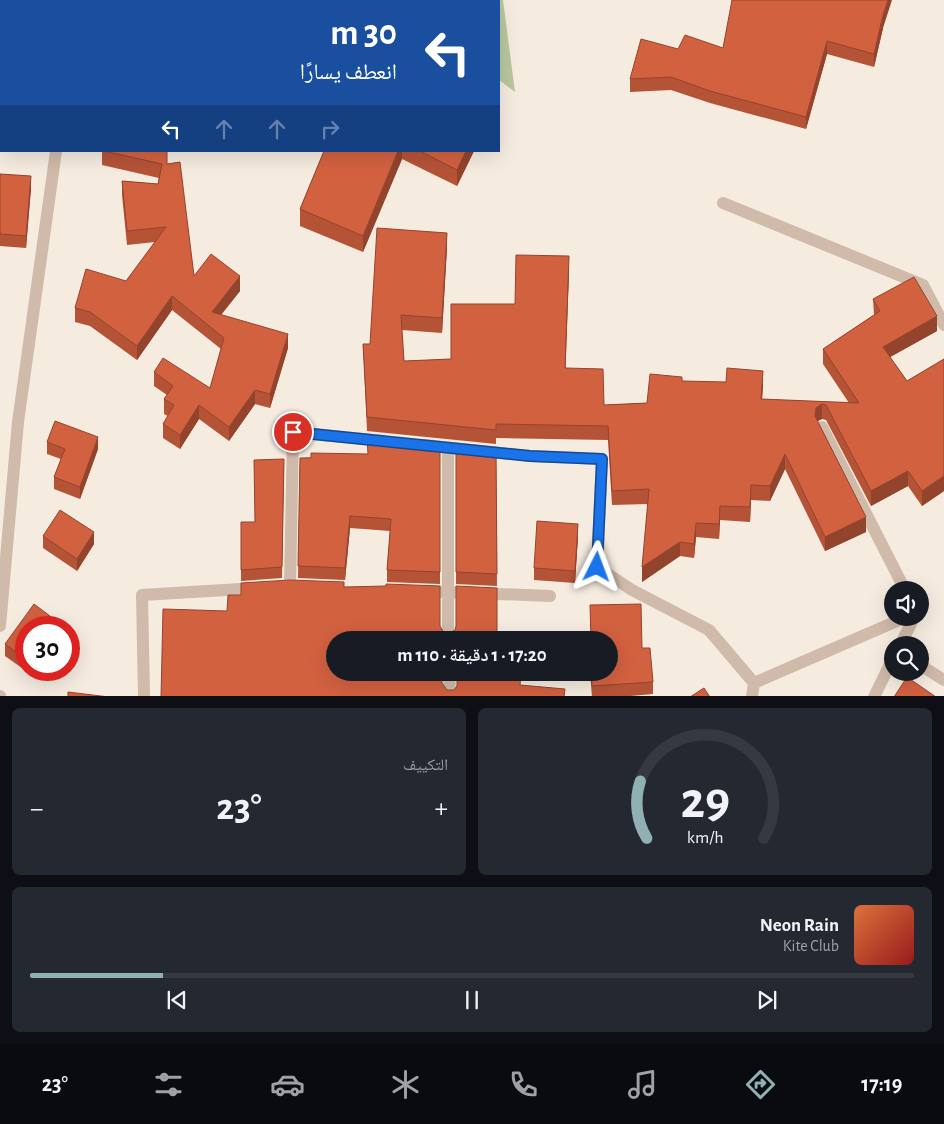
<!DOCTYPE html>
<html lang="ar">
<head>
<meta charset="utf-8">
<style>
  body { margin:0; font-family:"Alegreya Sans","Noto Naskh Arabic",sans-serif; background:#242831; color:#f1f3f6; direction:rtl; height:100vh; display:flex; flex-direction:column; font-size:19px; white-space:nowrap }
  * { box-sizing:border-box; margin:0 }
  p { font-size:16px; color:#9ea1a6 }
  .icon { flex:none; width:28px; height:28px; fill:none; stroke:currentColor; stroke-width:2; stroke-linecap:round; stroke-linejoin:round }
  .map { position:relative; height:696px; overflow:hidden; direction:ltr }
  .details { display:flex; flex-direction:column; gap:12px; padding:12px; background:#0d0f14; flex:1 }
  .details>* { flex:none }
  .hud { position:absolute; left:0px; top:0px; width:500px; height:152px; box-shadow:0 5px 20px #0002; direction:rtl; background:#1a4fa0; color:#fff; overflow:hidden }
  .buttons { position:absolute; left:884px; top:581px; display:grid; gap:10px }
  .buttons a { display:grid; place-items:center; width:45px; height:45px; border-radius:50%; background:#171b24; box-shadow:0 5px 20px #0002; font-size:25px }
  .speed { position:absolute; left:15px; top:616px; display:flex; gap:10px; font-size:25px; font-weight:700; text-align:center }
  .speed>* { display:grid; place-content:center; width:65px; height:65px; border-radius:50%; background:#171b24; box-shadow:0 5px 20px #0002; line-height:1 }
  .speed .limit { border:8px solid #d22; background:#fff; color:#111 }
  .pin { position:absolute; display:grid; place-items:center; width:42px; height:42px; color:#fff; margin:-21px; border:2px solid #fff; border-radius:50%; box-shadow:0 1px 5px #0007 }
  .me { position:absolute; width:55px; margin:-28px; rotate:3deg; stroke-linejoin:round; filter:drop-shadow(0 0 4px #0008) }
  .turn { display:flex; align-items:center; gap:18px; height:105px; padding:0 20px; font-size:22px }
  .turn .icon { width:65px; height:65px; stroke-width:2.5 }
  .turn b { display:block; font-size:35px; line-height:42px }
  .lanes { display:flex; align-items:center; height:48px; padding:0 20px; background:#0003; justify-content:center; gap:25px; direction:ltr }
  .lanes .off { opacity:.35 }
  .big { font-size:38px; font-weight:600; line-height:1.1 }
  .details .tile { flex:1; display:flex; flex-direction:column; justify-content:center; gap:8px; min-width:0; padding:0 18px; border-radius:8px; background:#242831 }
  .details .dial { align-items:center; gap:0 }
  .dial svg { height:130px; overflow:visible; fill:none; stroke:#363941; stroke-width:7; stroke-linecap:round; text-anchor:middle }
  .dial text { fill:#f1f3f6; stroke:none }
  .song { display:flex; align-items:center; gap:15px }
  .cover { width:60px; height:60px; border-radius:8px; background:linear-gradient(135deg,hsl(20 70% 55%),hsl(0 70% 35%)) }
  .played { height:5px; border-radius:2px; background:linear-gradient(90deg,#90b0b4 15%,#363941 15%) }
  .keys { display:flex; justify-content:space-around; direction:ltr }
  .heat { display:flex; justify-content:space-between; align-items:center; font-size:28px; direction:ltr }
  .details .tiles { flex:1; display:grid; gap:12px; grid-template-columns:1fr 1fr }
  .tile:last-child { grid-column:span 2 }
  .trip { position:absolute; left:326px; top:631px; width:292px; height:50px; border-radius:25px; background:#171b24; box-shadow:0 5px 20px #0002; font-weight:600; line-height:50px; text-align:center; direction:rtl }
  .tabs { display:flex; height:80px; justify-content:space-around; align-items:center; background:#090b0e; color:#9ea1a6 }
  .tabs .icon { width:35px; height:35px }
  .tabs .on { color:#90b0b4 }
  .tabs b { font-size:22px; color:#f1f3f6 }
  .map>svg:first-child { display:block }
  .green { fill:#b9c79d }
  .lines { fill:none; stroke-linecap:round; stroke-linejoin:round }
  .minor { stroke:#d0baa9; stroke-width:12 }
  .wall { fill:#b55337 }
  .shaded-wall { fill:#93442d }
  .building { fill:#d26140; stroke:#93442d }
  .route-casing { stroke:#114b97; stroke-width:12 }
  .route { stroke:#1a73e8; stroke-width:9 }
</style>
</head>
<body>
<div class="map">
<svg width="944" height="697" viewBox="0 0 944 697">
  <rect width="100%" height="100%" fill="#f5ebdf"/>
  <path class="green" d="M394,0H503L515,92L499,80V1Z"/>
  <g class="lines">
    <path class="minor" d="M723,203L923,285L944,325
      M822,427L905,590
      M423,445L530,456L602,459L597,567L632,590L709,630L754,683L904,618
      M448,448V640
      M290,586L293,432L383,441
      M422,591L550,596
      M0,626L18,422L56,151
      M900,645L914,618
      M920,665L944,680
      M449,672L450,697
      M0,696V697
      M144,697L142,595L258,588
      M752,697L754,683
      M874,697L892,660"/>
  </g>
  <path class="wall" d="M883,28L874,67L827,54L806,129L710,103L671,90L630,92V79L678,49L723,48Z
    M102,151H167V164L194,276L240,291L221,315L288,348L270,408L255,404L229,441L199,419L180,449L163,438V424L168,416L164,414V399L167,395L154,386V372L210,388L221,349L172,310L137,360L90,326L75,322V308L126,281L155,242L127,245L122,195V181L158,184L159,178L102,165Z
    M324,151H474L457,186L402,159L363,252L300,226V209Z
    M0,174L31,188L26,248L0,246Z
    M447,247L442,333L402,330L404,361L451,359L515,304L569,271L565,368L604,405L647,403L682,381L763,385L762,399L849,403L823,364V349L874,315L873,299L937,331L890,357L907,381L944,359V491L922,506L908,486L871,506L826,420L822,419L817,421L866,532L825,551L785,469L770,501L751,500L750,522L720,520L719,539L696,537L694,558L680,556L642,582L648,504L612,505L608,440L496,438V444L367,431L363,344H370Z
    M367,436L440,443V584L387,582V570L390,531L350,528L345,580L298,578L300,458L368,454Z
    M47,442L98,449L80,499L54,489V477L61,459L47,454Z
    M456,445L496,449L497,586L456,584Z
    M284,459L282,578L241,581V522H255Z
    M43,536L94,544L77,571L43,548Z
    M578,536L575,583L534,580V568Z
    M26,628V670H50L44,678H36L5,656V644Z
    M642,648L653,682V694L619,697H592L590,672H610Z"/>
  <path class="shaded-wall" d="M888,0H892L883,28L874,67V54L883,15Z
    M827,41V54L806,129V117Z
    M1,63V75L0,79V66Z
    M398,151H402V159L363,252V236Z
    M466,151H474L457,186V170Z
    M31,176V188L26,248V236Z
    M447,233V247L442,333V318Z
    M569,256V271L565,383V368Z
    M240,276V291L212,326V312Z
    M172,296V310L137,360V346Z
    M937,316V331L883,361V347Z
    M288,334V348L270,408V394Z
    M763,371V385L761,414V399Z
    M255,390V404L229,441V427Z
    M822,404V419L816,422L815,416L816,408Z
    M199,405V419L180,449V435Z
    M98,437V449L80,499V487Z
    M785,454V469L770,501V486Z
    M908,471V486L871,506V491Z
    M944,476V491L922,506V491Z
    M751,485V500L750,522V507Z
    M720,506V520L719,539V524Z
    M350,516V528L345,580V568Z
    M866,517V532L825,551V537Z
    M696,523V537L694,558V544Z
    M578,524V536L575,583V571Z
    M94,532V544L77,571V559Z
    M680,542V556L642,582V567Z
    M70,631V643L69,645V633Z
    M44,670H50L44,678Z"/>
  <path class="building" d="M26,0H75V1H26Z
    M732,0H888L883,15L874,54L827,41L806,117L710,91L671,77L630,79L641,39L678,49L685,35L723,48Z
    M0,50H1V63L0,66Z
    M104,151H167V164L180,162L194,276L211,254L240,276L212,312L288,334L270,394L255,390L229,427L199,405L180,435L163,424L174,405L164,399L173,386L154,372L163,358L210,388L224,338L172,296L137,346L90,312L75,308L86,269L126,281L166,227L127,231L122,181L158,184L162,164Z
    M324,151H398L363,236L300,209Z
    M420,151H466L457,170Z
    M0,174L31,176L26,236L0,234Z
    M377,228L447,233L442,318L401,315L404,361L451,359V304H515L516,255L569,256L565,368L603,369L604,405L647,403L650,374L682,377V381L726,382L727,368L763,371L761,399L859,403L823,349L880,311L873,299L914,277L937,316L883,347L907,381L944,359V476L922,491L908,471L871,491L826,405L822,404L816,408L815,416L866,517L825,537L785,454L770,486L751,485L750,507L720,506L719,524L696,523L694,544L680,542L642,567L649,489L612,491L608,426L496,424V430L367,417L363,344H370Z
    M55,421L98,437L80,487L54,477L65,449L47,442Z
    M367,436L440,443V572L387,570L391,519L350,516L345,568L298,566L300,458H311V453L368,454Z
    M456,445L496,449L497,574L456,572Z
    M284,459L282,567L241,570V522H255L254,460Z
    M60,510L94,532L77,559L43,536Z
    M537,521L578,524L575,571L534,568Z
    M290,580L344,582V587L386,586V584L440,586V626L444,633L448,634L455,630L456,626V586L497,588V640H335V672H442V683L447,690H454L457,686V672H521L520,685L565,689L564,697H161L163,609L227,611L228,595H241V583Z
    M34,604L66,628H26V659L5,644Z
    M641,604L642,648H650L653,682L592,686L591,672H610V640H591L590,605Z
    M907,677L936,697H894Z
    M704,688L710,697H690Z
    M68,692L109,697H68Z"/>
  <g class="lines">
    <defs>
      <path id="route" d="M293,432L530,456L602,459L597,567"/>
    </defs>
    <use href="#route" class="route-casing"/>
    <use href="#route" class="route"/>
  </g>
</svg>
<div class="buttons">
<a><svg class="icon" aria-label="sound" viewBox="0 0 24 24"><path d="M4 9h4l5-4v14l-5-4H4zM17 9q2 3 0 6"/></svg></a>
<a><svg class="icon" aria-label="search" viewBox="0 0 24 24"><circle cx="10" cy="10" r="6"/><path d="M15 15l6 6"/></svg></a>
</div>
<div class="speed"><div class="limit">30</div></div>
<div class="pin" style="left:293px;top:432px;background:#d93025"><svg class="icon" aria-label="arrive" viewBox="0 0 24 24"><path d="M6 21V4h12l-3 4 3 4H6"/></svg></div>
<svg class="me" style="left:597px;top:567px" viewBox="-20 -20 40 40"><path d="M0-17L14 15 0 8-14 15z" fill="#1a73e8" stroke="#fff" stroke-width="4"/></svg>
<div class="trip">17:20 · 1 دقيقة · 110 m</div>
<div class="hud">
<div class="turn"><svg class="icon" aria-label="left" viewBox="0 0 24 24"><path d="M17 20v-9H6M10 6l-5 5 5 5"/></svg><div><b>30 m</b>انعطف يسارًا</div></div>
<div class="lanes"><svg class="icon" aria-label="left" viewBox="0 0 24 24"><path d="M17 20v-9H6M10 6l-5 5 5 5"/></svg><svg class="icon off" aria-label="ahead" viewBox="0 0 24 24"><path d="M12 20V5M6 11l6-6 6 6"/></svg><svg class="icon off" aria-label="ahead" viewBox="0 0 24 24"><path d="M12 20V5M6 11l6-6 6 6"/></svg><svg class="icon off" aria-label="right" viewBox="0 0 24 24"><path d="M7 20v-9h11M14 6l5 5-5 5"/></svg></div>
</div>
</div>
<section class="details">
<div class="tiles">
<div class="tile dial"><svg viewBox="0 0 100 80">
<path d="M14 69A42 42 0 1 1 86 69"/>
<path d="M14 69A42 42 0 0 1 10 34" stroke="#90b0b4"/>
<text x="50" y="56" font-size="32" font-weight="700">29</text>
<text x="50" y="72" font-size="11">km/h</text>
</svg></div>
<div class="tile"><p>التكييف</p>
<div class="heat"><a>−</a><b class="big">23°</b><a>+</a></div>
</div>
<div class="tile">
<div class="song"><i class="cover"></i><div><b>Neon Rain</b><p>Kite Club</p></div></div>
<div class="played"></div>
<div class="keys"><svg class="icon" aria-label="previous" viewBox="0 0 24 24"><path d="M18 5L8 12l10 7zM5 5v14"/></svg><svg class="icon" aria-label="pause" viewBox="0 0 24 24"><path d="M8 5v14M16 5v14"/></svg><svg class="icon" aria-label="next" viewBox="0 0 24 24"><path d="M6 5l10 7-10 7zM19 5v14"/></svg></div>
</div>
</div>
</section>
<nav class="tabs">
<b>17:19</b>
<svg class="icon on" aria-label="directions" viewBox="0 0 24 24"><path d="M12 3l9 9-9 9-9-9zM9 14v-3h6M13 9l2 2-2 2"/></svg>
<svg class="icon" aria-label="music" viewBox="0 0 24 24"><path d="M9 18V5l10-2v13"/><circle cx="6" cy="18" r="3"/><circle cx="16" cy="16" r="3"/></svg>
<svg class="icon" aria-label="phone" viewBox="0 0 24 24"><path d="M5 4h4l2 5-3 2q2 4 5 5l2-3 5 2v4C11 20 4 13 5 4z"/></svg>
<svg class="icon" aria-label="climate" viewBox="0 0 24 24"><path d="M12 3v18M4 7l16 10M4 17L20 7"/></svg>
<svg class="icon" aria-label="car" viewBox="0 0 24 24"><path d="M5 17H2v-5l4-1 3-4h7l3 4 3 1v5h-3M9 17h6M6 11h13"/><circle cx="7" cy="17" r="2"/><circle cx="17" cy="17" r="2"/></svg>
<svg class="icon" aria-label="filters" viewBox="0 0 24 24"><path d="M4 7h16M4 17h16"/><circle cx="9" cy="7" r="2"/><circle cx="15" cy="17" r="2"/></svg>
<b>23°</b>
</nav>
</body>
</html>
